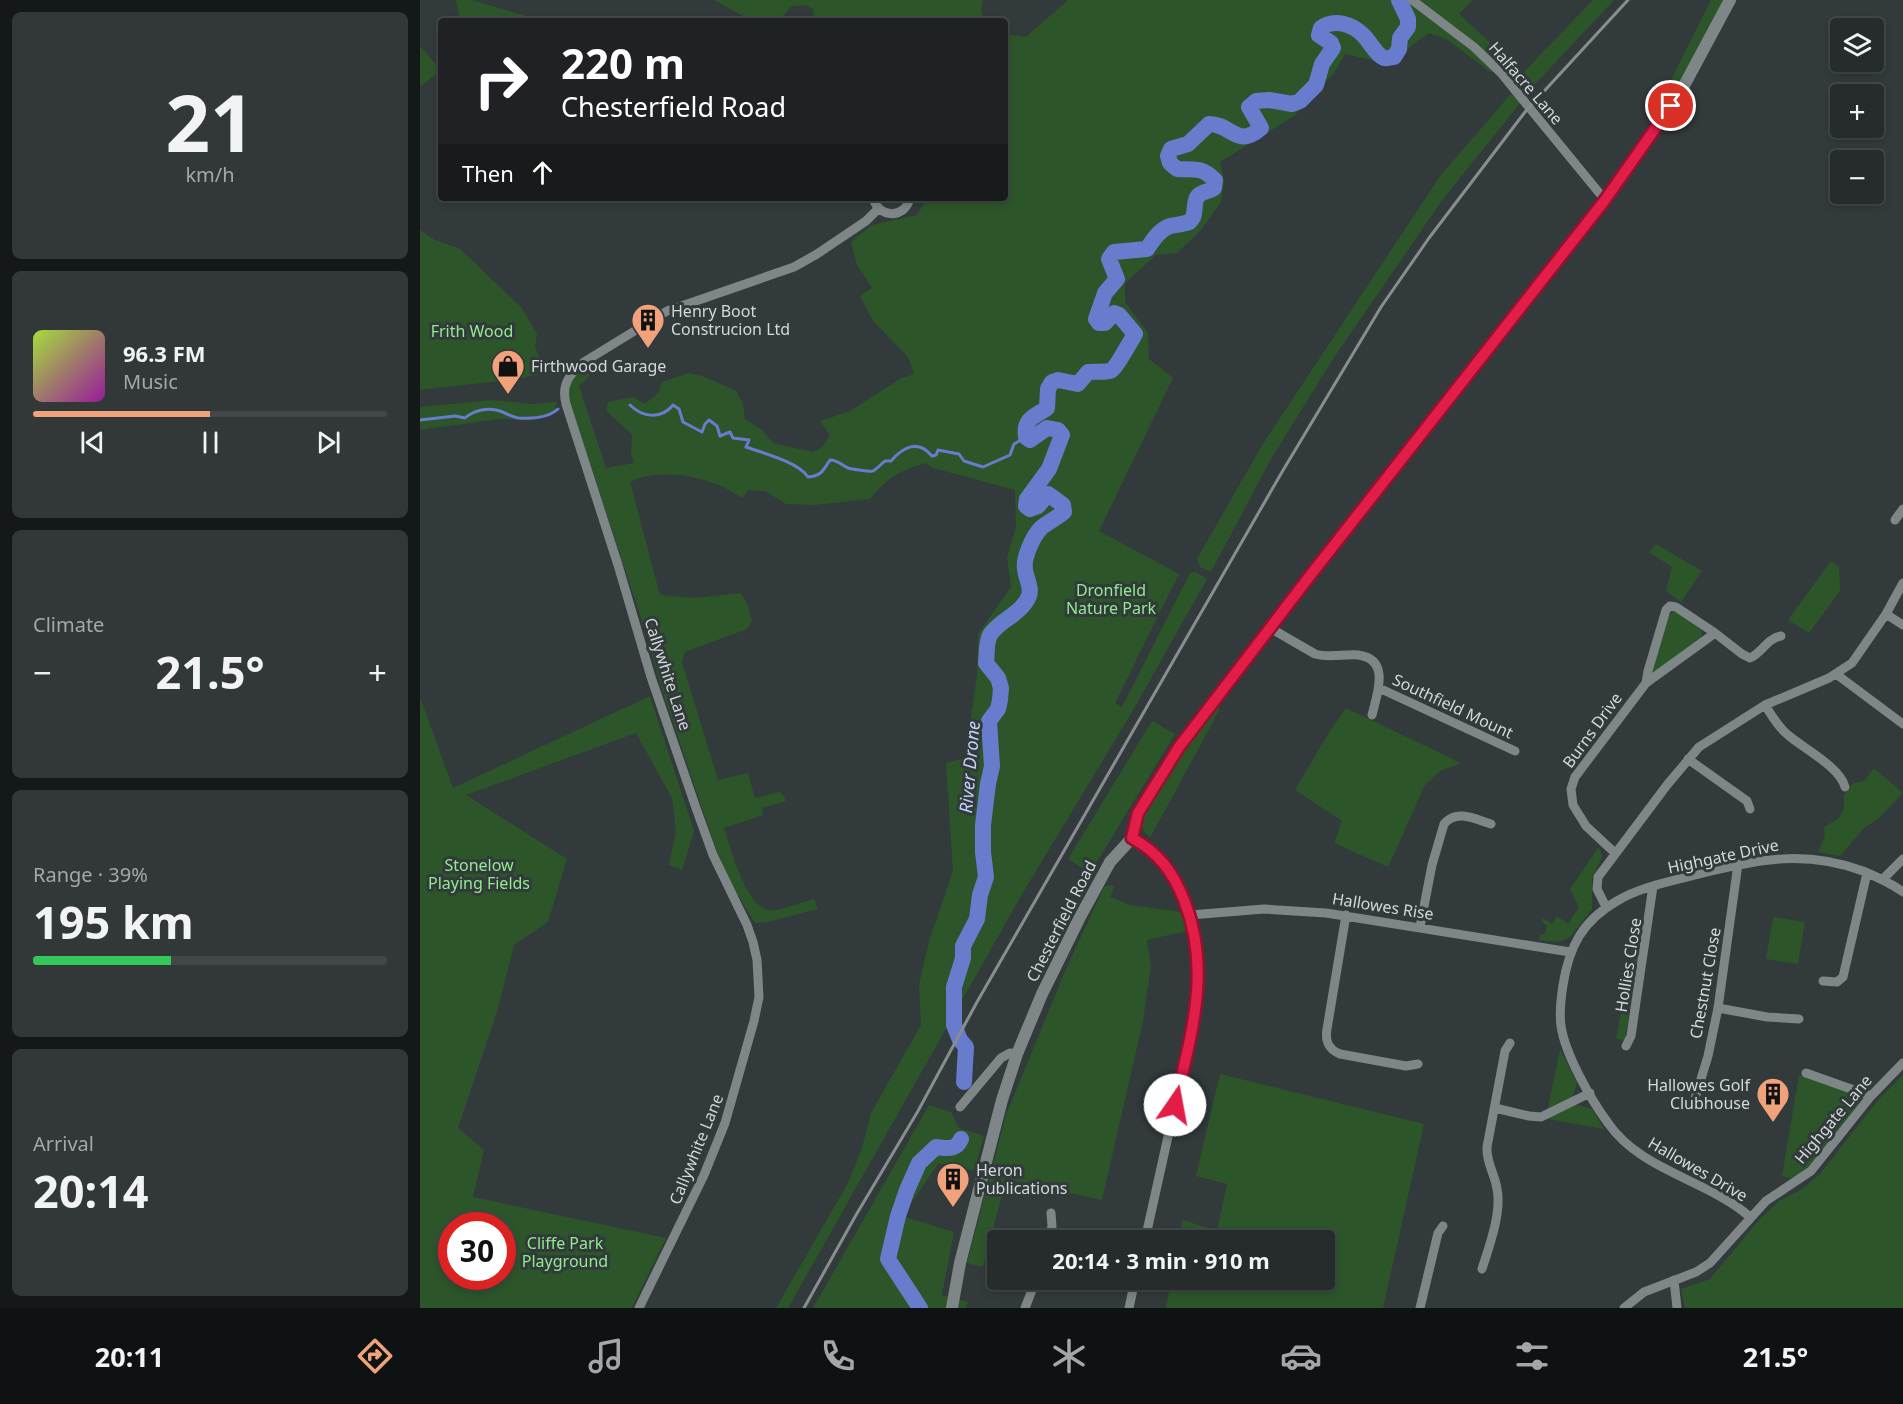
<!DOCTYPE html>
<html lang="en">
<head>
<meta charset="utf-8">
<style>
  body { margin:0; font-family:"Noto Sans",sans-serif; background:#323838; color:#f1f3f6; height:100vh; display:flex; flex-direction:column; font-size:22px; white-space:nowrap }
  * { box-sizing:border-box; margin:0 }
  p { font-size:20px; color:#a4a7a9 }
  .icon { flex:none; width:33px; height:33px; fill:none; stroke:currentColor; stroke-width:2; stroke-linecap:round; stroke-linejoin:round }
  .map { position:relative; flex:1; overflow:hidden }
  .sheet { display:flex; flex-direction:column; gap:12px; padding:12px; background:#151818; width:420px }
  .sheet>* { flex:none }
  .hud { position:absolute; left:18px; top:18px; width:570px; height:183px; border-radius:6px; box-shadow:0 3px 9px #0003,0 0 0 2px #424848; background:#202124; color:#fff; overflow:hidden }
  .buttons { position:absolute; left:1410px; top:18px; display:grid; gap:12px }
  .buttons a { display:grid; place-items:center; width:54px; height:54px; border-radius:6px; background:#262c2c; box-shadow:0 3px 9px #0003,0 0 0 2px #424848; font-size:30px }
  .speed { position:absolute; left:18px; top:1212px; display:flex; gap:12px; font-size:30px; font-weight:700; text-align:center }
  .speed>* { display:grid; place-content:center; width:78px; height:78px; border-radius:50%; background:#262c2c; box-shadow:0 3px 9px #0003,0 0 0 2px #424848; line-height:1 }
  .speed .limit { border:9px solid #d22; background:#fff; color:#111 }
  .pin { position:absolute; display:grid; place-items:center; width:51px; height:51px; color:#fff; margin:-26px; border:3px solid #fff; border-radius:50%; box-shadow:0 2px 6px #0007 }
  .me { position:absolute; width:66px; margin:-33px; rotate:12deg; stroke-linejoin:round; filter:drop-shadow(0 0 4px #0008) }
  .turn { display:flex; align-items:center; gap:21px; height:126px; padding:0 24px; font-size:27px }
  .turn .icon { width:78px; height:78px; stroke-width:2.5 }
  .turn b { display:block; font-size:42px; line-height:51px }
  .then { display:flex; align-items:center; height:57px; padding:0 24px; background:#0003; gap:12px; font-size:22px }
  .big { font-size:45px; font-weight:700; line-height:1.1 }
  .sheet .card { flex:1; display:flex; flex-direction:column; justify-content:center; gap:9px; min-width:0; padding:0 21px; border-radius:9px; background:#323838 }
  .sheet .dial { align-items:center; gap:0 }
  .dial b { font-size:78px; line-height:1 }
  .song { display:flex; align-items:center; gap:18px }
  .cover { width:72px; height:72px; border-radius:9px; background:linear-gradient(135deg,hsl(80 70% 55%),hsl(300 70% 35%)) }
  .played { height:6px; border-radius:3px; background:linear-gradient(90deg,#f1a27b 50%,#424848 50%) }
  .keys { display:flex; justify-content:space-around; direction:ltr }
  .heat { display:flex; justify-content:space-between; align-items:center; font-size:33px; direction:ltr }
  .charge { height:9px; border-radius:4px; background:linear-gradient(90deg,#34c759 39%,#424848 0) }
  .trip { position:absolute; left:567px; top:1230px; width:348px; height:60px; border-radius:6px; background:#262c2c; box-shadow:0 3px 9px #0003,0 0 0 2px #424848; font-weight:700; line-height:60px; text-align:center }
  .tab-bar { display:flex; height:96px; justify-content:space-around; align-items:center; background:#0f1212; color:#a4a7a9 }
  .tab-bar .icon { width:42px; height:42px }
  .tab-bar .selected { color:#f1a27b }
  .tab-bar b { font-size:27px; color:#f1f3f6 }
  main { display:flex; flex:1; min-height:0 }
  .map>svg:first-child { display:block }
  .green { fill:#2c562a; fill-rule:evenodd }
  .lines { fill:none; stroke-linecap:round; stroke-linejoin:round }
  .stream { stroke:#677ccc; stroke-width:3 }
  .river { stroke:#677ccc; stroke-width:16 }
  .street { stroke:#7e8688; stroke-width:9 }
  .secondary { stroke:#7e8688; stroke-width:12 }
  .rail { stroke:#888e8f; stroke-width:3 }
  .route-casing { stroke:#92132f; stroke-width:15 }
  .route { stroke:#e11d48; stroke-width:10 }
  .labels { text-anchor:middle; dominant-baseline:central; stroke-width:6; stroke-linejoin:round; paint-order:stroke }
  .street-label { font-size:16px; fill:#d3d8d9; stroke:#323a3b }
  .poi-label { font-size:16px; fill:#d3d8d9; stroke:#323a3b; text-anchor:start }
  .park-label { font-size:16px; fill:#91ec8d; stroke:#323a3b }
  .water-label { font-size:18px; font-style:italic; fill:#c3d1fc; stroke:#323a3b }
</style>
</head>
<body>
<main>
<section class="sheet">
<div class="card dial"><b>21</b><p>km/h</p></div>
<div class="card">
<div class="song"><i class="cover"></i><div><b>96.3 FM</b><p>Music</p></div></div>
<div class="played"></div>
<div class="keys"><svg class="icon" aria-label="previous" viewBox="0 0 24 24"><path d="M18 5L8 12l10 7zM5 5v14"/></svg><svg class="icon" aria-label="pause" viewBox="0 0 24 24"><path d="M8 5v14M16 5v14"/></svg><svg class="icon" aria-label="next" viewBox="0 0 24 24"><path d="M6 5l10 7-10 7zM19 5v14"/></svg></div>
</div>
<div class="card"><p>Climate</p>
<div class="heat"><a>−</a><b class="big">21.5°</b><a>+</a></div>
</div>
<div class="card"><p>Range · 39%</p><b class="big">195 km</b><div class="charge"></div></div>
<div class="card"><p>Arrival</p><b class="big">20:14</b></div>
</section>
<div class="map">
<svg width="1483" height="1308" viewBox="0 0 1483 1308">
  <rect width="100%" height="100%" fill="#323a3b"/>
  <path class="green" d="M36,0H52L122,21H40Z
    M294,0H563L561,11L565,21H393L394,10L386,5L371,6L360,21H332Z
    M648,0H1053L1039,14L1082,54L1088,70L1100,76L1173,0H1194L1105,95L1085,70L1070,72L1028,40L1009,33L991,46L973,65L925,54L914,73L874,116L800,162L804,180L801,202L781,230L757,253L736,255L705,283V302L728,333L729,359L753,378L679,531L759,574L695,703L702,707L770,573L776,572L787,579L712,712L601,896L368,1308H356L428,1183L442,1148L451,1113L501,1025L499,985L509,941L533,871L526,763L545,758L557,675L558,634L591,587L587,557L596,527L595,490L513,468L506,463C476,472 470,476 450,499L394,505L366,504L345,491L328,490L323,498C313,493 303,486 293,483C268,474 234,470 210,482L240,595L274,598L321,593C327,602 330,611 332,621L327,629L265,652L262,662L298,780L328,773L335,798L359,792L364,796L366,801L342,808L343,815L304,828C311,848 325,905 348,910C357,912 383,902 394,899L398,909L347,922L335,923L314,889L298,855L243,693L223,624L149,401L148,389L152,375L167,364L171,370L168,378L159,386L186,468L214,463L211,453L212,435L186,410L188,402L213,397L225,404L238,393L242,382L269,373L285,377L316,391L323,404L325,419L342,430L353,443L393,452L402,447L410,435L400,421L430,411L480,379L494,374L488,357L453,321L440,296L452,288L437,265L431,242L452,225L497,215L506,200L505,198H585V34L606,37Z
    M1291,0H1305L1271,65L1247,102L1243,96Z
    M0,46L21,70L0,87Z
    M1093,94L1101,102L1023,199L913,359L851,459L791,572L780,567L777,559L841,447L1020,176L1090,95Z
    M0,230L15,240L40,249L101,307L117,334L115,347L126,373L97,379L0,390Z
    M72,400L113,404L137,402L134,412L115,420L79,419L0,430V407Z
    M1236,544L1282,571L1261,602L1246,591L1252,567L1229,552Z
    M1411,561L1419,567L1420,591L1389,633L1368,620Z
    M1255,611L1258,612L1281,628L1282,636L1234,673L1232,671L1248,618L1251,613Z
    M230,696L274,831L262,870L249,865L256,831L252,798L216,733L46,795L147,859L128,922L94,945L77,1012L38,1128L64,1150L53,1197L246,1238L212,1308H0V697L33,788ZM32,1226H82V1276H32Z
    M797,707L800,709L730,838C725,833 721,829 722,822C727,795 779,731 797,707Z
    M926,708L1041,763L1020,771L1005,785L968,867L914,843L922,821L875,790L908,734Z
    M732,721L755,734L670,873L648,859Z
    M1454,768L1483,793L1458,819L1444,828L1420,856L1398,852L1405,836L1404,827L1418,819L1424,809V795L1433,783L1444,781Z
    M1178,848L1181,851L1182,857L1172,879V909L1150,937L1139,942L1119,940L1120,935L1125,934L1127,926L1122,922L1123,918L1132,924L1137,916L1148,924L1159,907L1150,889Z
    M689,885L695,886L690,897L710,905L762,912L767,931L727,940L731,966L723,1021L682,1200L586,1179L563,1267L547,1263L586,1115L646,969L684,887Z
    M1353,917L1385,922L1378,964L1346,959Z
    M1217,927L1224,928L1205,1040L1196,1039Z
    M1140,1049L1157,1083L1153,1095L1157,1105L1172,1109L1184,1129L1129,1119L1128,1108Z
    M800,1074L1004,1124L963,1308H746L751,1280H904V1240H759L763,1220L797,1231L807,1184L776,1176Z
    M1379,1075L1444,1097L1406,1151L1393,1165L1374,1179L1362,1176Z
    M1483,1075V1308H1265L1261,1289L1290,1279L1339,1220L1359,1201L1382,1189L1399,1175L1459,1099Z
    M509,1105L531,1112L539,1128L564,1136L554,1171L531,1164H518L482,1216L534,1232L522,1295L548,1302L546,1308H393Z"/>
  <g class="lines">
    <path class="stream" d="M210,405C222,417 241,420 253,405L259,409L263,422L282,432L285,424L289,420L297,426L300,436L310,432L313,438L329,440L326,447C343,453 378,462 388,477C402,476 403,470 410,460C418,460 421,465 428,468C431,469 451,472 453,471C457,469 461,464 465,461H471C483,447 498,439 512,456L516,455L518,450L539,454L544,461L563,467L590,455L594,444L606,437
      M0,420L35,416L45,418C54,410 69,407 80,411C86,413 92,417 98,418C112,419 128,418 138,409"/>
    <path class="river" d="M544,1082L546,1047L540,1040L534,1025V987L543,958V946L557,919L560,895L566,877L563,852V825L568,784L572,766L569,721L578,709L580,700L581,688L578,678L566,663C567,655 566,642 570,635C579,620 601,615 609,596C612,587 606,579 605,569C603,558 613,536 621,528C628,522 637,518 644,512L643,505L628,494L618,506L610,509L606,506L607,499L629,469L642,435L638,430L627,428L610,440L606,437C603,418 615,417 627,408L628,389L632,382L638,380L658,384L668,372C675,371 686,373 692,370C695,369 712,339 715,334L699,315L694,313L685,323H679L676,319L685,293L697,279L689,259L694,252L727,249C733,240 739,230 750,226C755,225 764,224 769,222C778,216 772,203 778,196C782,191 789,192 794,188L795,180C780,166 775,170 757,169L750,163L748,156L751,149L768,144L789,124C812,124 817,149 841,128L829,107L836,101L849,100L872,104L880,101L896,85L902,64L913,48L911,43L899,35L901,28C914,18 933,24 944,36C951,43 955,54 964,58C967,59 970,57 974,57L979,49L980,38L988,27V19L979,0
      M500,1308L468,1259L478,1216L487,1190L499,1163L516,1147C527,1148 536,1151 541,1139"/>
    <path class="street" d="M992,0L1054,47L1081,73L1185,200
      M453,198C459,219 485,219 490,198
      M1475,520L1483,509
      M1466,614L1483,625
      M850,628L895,654C909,658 923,654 938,655C971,659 957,694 952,715
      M1416,674L1483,724
      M1226,683L1228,671L1246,610L1250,606L1256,607L1295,633
      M959,688L1095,751
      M1345,705C1352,716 1358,727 1368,735C1383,748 1420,767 1425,787
      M1268,759L1327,801L1330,809
      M712,838C779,876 784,956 773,1024L725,1240
      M1195,853L1166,826L1153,805L1151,789L1155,777L1226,683L1295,633L1322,654L1330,658C1343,652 1346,639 1361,636
      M1462,880L1483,859
      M1186,907L1177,889L1178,877L1247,785L1279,747L1345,705L1409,678L1432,663L1466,614L1483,583
      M770,915L844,909L906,913L1150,952
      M926,915L907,1029C905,1041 908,1049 920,1054L986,1066L998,1064
      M1000,927L1012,865L1024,824C1037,809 1055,819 1071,824
      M1403,981L1417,982L1423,977L1447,873
      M1298,1008L1347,1017L1379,1019
      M1206,1046L1211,1036L1233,886
      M1386,1073L1451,1096
      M1273,1105L1288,1056L1298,1008L1318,864
      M540,1107L581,1058L590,1053L597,1054
      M1075,1108L1109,1116L1121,1117L1170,1093
      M1330,1217C1288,1180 1221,1171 1188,1123C1171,1100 1145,1054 1141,1026C1139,1012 1141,998 1143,985C1149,947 1162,921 1197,901C1222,886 1254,881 1283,873C1341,859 1385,850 1443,871C1457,877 1471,883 1483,892
      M629,1240L632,1226L631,1213
      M1062,1269C1069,1247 1082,1212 1077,1189C1075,1174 1066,1163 1067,1147L1085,1051L1090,1043
      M1254,1280L1257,1308
      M219,1308L284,1175L305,1123L334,1021L339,997L337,960L333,942L327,925L293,855L276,808L231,677L198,565L146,404C141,385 149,374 164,362L247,311L374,267L397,254L446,221L458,209
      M605,1308L616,1280
      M709,1308L715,1280
      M1000,1308L1018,1233L1023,1226
      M1204,1308L1224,1292L1276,1272L1290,1263L1346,1201L1391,1171L1451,1096L1483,1063"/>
    <path class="secondary" d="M532,1308L540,1263L582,1100L597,1054L622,994L659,919L690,862L712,838L715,824L725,801L759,748L836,645L1185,200L1259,95L1310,0"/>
    <path class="rail" d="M384,1308L436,1215L498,1111L557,1002L862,472L961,307L1009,238L1105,112L1208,0"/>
  </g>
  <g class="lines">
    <defs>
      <path id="route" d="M755,1105C771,1034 792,971 764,900C753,872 739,853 712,838L718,813L759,747L889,577L1185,200L1251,106"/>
    </defs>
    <use href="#route" class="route-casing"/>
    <use href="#route" class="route"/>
  </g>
  <defs>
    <symbol id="building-pin" viewBox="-11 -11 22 30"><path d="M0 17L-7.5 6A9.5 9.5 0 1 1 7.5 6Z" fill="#f1a27b" stroke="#323a3b"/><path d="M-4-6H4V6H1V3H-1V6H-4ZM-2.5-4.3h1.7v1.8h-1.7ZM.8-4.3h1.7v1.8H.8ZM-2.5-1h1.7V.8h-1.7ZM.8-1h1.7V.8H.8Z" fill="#111"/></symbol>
    <symbol id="shop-pin" viewBox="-11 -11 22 30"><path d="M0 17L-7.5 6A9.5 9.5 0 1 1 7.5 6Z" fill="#f1a27b" stroke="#323a3b"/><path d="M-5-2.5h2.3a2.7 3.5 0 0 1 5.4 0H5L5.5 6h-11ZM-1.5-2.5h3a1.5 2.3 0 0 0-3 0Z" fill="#111"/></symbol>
  </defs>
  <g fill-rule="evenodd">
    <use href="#building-pin" x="209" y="301" width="38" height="52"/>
    <use href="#shop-pin" x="69" y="347" width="38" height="52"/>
    <use href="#building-pin" x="1334" y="1075" width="38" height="52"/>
    <use href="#building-pin" x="514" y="1160" width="38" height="52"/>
  </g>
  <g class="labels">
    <g class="street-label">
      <text transform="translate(1106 83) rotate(49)">Halfacre Lane</text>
      <text transform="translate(248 674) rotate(72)">Callywhite Lane</text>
      <text transform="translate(1033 706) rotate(25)">Southfield Mount</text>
      <text transform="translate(1172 730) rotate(-54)">Burns Drive</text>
      <text transform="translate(1303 856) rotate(-12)">Highgate Drive</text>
      <text transform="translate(963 906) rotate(9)">Hallowes Rise</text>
      <text transform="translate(641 921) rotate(-63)">Chesterfield Road</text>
      <text transform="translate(1208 965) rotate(-81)">Hollies Close</text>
      <text transform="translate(1285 983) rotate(-80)">Chestnut Close</text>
      <text transform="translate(1413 1119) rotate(-50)">Highgate Lane</text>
      <text transform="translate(276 1149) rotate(-68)">Callywhite Lane</text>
      <text transform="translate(1278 1169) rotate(30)">Hallowes Drive</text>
    </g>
    <g class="poi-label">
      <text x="251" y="311">Henry Boot<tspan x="251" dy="18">Construcion Ltd</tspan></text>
      <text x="111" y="366">Firthwood Garage</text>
      <text x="1330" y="1085" text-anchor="end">Hallowes Golf<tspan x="1330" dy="18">Clubhouse</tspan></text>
      <text x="556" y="1170">Heron<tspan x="556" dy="18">Publications</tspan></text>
    </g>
    <g class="park-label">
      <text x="52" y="331">Frith Wood</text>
      <text x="691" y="590">Dronfield<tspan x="691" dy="18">Nature Park</tspan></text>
      <text x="59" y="865">Stonelow<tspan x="59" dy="18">Playing Fields</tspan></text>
      <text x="145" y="1243">Cliffe Park<tspan x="145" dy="18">Playground</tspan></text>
    </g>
    <g class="water-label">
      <text transform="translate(549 767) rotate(-85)">River Drone</text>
    </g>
  </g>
</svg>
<div class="buttons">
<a><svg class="icon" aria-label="layers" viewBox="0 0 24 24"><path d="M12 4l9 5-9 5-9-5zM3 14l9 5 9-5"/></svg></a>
<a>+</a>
<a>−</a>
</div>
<div class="speed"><div class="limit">30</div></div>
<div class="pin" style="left:1251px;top:106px;background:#d93025"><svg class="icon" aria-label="arrive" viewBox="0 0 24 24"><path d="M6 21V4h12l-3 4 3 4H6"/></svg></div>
<svg class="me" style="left:755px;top:1105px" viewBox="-20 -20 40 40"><circle r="19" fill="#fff"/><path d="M0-13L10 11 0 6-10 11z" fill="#e11d48"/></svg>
<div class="trip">20:14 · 3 min · 910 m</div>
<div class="hud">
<div class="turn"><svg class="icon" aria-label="right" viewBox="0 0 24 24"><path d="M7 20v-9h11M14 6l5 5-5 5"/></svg><div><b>220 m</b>Chesterfield Road</div></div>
<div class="then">Then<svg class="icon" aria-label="ahead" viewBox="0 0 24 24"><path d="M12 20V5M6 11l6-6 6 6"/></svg></div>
</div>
</div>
</main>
<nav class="tab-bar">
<b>20:11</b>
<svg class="icon selected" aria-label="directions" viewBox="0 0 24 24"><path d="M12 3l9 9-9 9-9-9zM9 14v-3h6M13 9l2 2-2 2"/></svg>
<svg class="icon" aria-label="music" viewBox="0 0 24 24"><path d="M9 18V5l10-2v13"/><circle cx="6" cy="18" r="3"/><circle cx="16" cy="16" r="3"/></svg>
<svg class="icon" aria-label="phone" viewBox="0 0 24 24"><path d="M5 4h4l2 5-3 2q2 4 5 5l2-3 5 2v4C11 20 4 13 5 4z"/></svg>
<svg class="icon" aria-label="climate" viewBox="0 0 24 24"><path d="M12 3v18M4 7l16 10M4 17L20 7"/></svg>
<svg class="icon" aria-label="car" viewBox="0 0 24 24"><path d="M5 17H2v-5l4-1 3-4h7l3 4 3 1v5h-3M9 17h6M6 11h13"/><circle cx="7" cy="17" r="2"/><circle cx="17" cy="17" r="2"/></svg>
<svg class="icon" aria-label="filters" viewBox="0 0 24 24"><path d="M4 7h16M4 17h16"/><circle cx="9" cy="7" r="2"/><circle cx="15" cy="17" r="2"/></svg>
<b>21.5°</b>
</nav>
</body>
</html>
